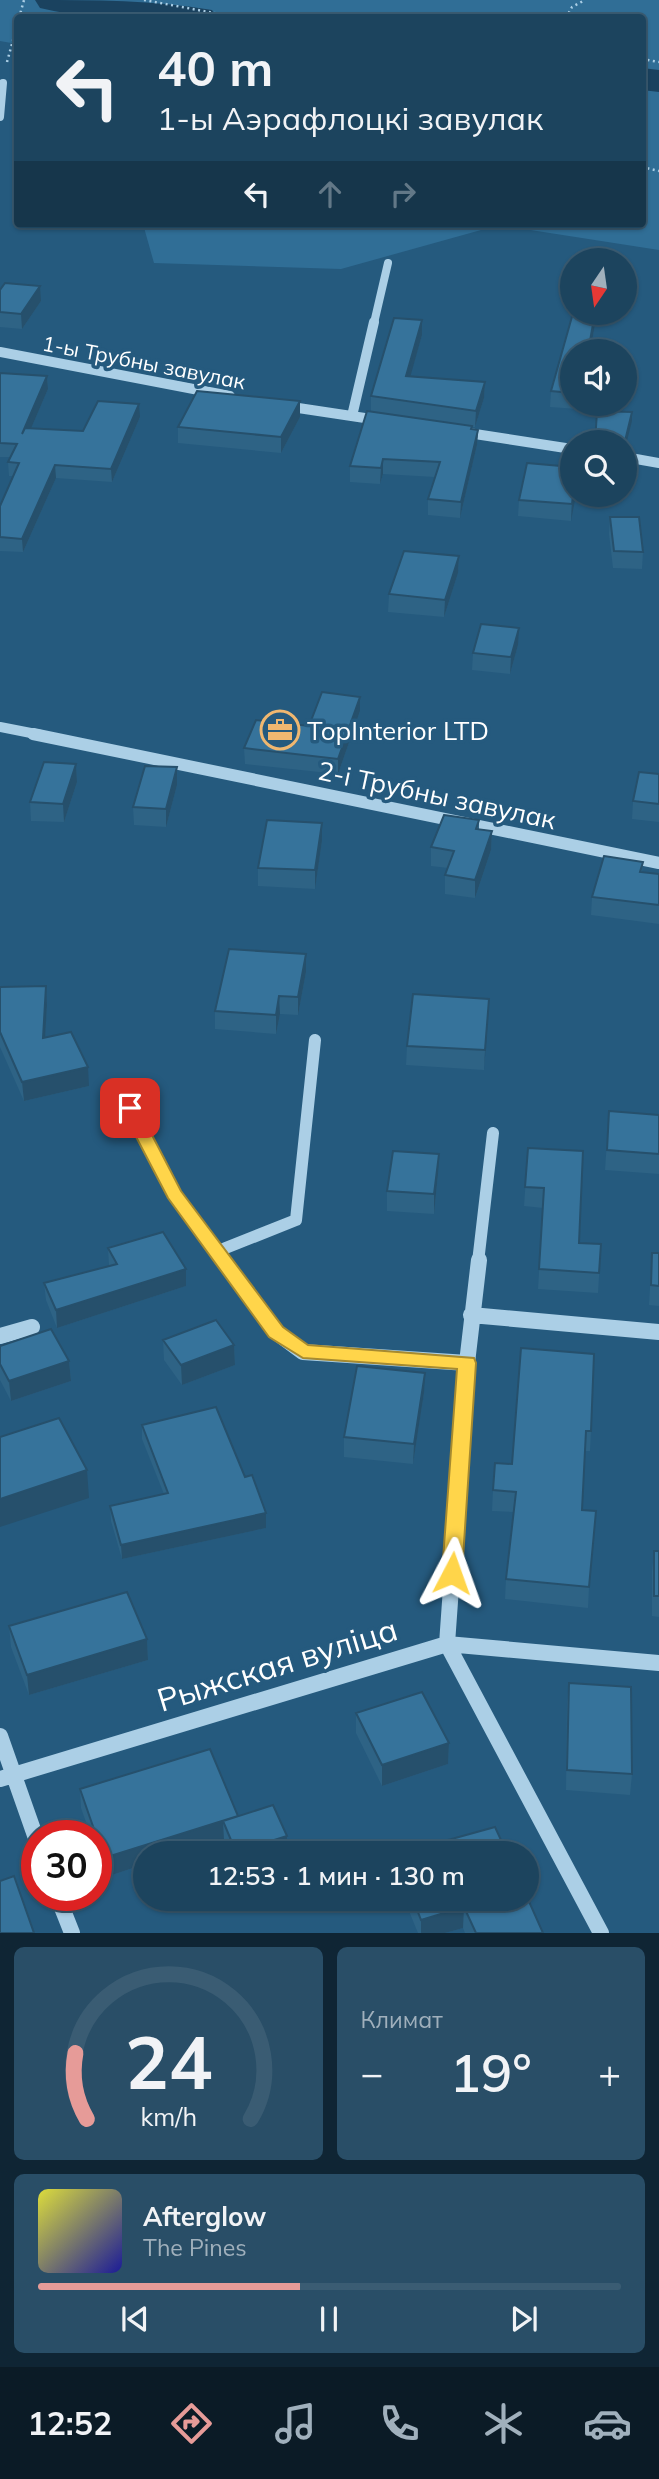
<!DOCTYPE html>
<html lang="ru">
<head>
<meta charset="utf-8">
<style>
  body { margin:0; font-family:Mulish,sans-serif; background:#294e67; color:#f1f3f6; height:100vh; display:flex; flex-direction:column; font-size:26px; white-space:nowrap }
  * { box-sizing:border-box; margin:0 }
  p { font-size:23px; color:#a0b0bc }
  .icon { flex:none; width:38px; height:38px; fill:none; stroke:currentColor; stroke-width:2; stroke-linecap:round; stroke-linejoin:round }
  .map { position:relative; height:1933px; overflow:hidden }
  .sheet { display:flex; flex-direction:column; gap:14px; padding:14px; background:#0f2534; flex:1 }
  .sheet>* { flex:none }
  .top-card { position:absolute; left:14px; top:14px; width:632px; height:214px; border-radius:7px; box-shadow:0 2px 5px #0004,0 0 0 2px #3a5c73; background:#1c445e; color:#f1f3f6; overflow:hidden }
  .needle { width:46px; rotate:193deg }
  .controls { position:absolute; left:560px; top:248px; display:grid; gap:14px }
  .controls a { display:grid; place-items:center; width:77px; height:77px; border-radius:50%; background:#1c445e; box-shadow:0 2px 5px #0004,0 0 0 2px #3a5c73; font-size:35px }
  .speed { position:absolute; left:21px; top:1820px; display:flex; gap:14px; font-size:35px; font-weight:700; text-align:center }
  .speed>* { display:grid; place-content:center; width:91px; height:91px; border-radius:50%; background:#1c445e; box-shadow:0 2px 5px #0004,0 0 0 2px #3a5c73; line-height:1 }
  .speed .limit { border:10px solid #d22; background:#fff; color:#111 }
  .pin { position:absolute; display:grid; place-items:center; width:60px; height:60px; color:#fff; margin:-30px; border-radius:14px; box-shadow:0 4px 10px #0006 }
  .me { position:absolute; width:77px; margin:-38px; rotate:4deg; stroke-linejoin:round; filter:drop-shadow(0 0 5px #0008) }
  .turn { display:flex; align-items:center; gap:24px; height:147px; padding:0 28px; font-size:32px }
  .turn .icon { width:91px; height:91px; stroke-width:2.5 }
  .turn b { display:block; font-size:49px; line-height:60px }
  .lanes { display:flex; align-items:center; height:66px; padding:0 28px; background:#0003; justify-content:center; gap:35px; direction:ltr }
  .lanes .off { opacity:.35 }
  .big { font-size:52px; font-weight:600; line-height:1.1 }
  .sheet .card { flex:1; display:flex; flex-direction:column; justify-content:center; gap:10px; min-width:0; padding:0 24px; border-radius:10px; background:#294e67 }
  .sheet .dial { align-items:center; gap:0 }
  .dial svg { height:182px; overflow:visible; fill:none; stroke:#3a5c73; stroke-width:7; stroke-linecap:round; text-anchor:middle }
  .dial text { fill:#f1f3f6; stroke:none }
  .song { display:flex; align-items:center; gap:21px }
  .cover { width:84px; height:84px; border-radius:10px; background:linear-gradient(135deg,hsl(60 70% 55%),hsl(240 70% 35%)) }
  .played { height:7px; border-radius:4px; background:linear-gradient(90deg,#e69b98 45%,#3a5c73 45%) }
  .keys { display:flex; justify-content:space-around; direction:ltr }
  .heat { display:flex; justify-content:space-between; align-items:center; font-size:38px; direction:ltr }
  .sheet .tiles { flex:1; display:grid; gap:14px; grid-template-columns:1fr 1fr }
  .card:last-child { grid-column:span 2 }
  .trip { position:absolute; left:133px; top:1841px; width:406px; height:70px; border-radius:35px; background:#1c445e; box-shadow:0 2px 5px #0004,0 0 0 2px #3a5c73; font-weight:600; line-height:70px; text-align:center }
  .dock { display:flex; height:112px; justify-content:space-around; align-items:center; background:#0b1b26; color:#a0b0bc }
  .dock .icon { width:49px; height:49px }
  .dock .on { color:#e69b98 }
  .dock b { font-size:32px; color:#f1f3f6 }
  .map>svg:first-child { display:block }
  .green { fill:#306e96 }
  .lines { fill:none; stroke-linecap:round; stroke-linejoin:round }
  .river { fill:#1a425f; fill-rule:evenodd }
  .path { stroke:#abcfe6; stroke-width:2.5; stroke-dasharray:2 3.5; stroke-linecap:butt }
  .minor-far3 { stroke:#abcfe6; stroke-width:8 }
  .minor-far2 { stroke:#abcfe6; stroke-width:10 }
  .minor-far1 { stroke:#abcfe6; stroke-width:12 }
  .minor { stroke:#abcfe6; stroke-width:16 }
  .wall { fill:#2e6385 }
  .shaded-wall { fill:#26506c }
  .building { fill:#36739b; stroke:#26506c; stroke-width:2 }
  .route { fill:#ffd54a; stroke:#a68a30; stroke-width:2 }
  .labels { text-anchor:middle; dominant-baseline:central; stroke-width:7; stroke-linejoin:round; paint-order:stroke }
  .far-street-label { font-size:21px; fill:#fff; stroke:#255a7e }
  .poi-label { font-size:26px; fill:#fff; stroke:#255a7e; text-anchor:start }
  .street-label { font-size:26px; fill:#fff; stroke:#255a7e }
  .near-street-label { font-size:32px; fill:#fff; stroke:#255a7e }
</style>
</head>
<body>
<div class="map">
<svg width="659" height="1933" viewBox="0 0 659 1933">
  <rect width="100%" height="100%" fill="#255a7e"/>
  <path class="green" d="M0,0H659V250L499,225L341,269L154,263L143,224H642V18H18L17,44L0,41Z"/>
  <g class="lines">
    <path class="river" d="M35,0C94,0 154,0 212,10L217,18C158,18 98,22 40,8Z
      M642,68L659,70V92L642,90Z"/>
    <path class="path" d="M144,0L241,18
      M19,18L24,0
      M566,18L572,7L585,0
      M642,59L659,62
      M7,62L18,22
      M642,167L659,171"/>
    <path class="minor-far3" d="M0,117L3,83
      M374,323L388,263"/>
    <path class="minor-far2" d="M0,352L230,396
      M285,406L378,420
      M352,416L374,322
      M462,432L572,449
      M625,457L659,463
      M0,727L41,735"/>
    <path class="minor-far1" d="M33,734L659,863
      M119,1086L174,1193L224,1262
      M218,1251L296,1220L315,1040
      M478,1262L493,1133"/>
    <path class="minor" d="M223,1260L276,1332L303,1352L467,1363
      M479,1260L467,1363L447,1644L601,1933
      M471,1315L659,1332
      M0,1336L32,1327
      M0,1736L37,1841
      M0,1779L447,1644L659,1663
      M57,1895L72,1933"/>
  </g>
  <path class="wall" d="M0,290L41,301L22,329L0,327Z
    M573,313H596L595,325L590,352H572V404H593L591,410L550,407L551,391Z
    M422,335L410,376L485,382L484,398L475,427H471V429L478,430L477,445L460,518L428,515V499L435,477L383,474L380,484L350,482V466L371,412V396Z
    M0,373L47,376L48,389L31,428L83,431L140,417L112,482L56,478L23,552L0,551V506L13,476H9L8,462L10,457H0Z
    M300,401V417L281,453L178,443V427Z
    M572,495L571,521L518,516L519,500Z
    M610,517L643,552L642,569L613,568L609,534Z
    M459,556L458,573L444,617L388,612L389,594Z
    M518,645L510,674L472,670L473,653Z
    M360,697V711L338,774L245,764L244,748L309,726Z
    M76,764L77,782L64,822L31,821L30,802Z
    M659,774V822L632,819L633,801Z
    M177,785L166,827L134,825L133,807Z
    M479,820V829L492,831L491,850L475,898L445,894V875L448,868L431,866V847Z
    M322,841L315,889L258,886V868Z
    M643,862L642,873L659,874V924L591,915L592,897Z
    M306,954V972L298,1015L280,1014L276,1034L215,1029V1011Z
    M46,986L47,1005L45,1037L89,1086L24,1101L0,1047V987Z
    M489,999L484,1070L406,1065L407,1046Z
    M609,1111L659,1115V1174L605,1170Z
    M528,1148L579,1243L601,1244L598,1293L538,1289L543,1208L524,1206Z
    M438,1174L434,1214L387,1211V1191Z
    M108,1248L186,1286L57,1328L46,1300L44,1283L109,1266Z
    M652,1253H659V1306L649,1305Z
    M163,1340L234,1345L235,1365L182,1385L164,1360Z
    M0,1346L69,1361L71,1381L11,1401L0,1380Z
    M521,1348L591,1431L590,1451H585L582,1510L589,1587L588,1608L505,1599L506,1579L514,1512L492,1511L493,1490L512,1464Z
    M424,1393L413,1464L344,1457V1437Z
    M142,1425L266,1528L122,1559L111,1521L110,1506L164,1494L142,1439Z
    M654,1551H659V1617L652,1616V1571Z
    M9,1626L147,1639L148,1660L29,1695L11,1647Z
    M569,1683L632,1774L630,1795L566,1790L567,1703Z
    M356,1713L449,1743L448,1764L382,1786L356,1733Z
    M80,1789L238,1816L287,1853H229L224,1840L181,1853H145V1864L106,1877L96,1850V1836H91L81,1808Z
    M404,1899H527L543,1933H465L463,1928L445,1933H418Z"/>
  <path class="shaded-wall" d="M40,286L41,301L22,329L21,314Z
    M596,313L595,325L590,352H588Z
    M422,320V335L406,392V376Z
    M47,376L48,389L23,447L22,434Z
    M485,382L484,398L475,427L476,411Z
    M300,401V417L281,453V437Z
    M139,404L140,417L112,482L111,469Z
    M632,412V421L625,449V443H623Z
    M478,430L477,445L460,518L461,502Z
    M383,459V474L380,484L381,468Z
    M55,465L56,478L23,552L22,539Z
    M573,495H576L571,521L572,504Z
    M459,556L458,573L444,617L445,600Z
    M519,628L518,645L510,674L511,657Z
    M360,697V711L338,774V759Z
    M76,764L77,782L64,822L63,804Z
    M177,767V785L166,827V809Z
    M322,823V841L315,889V870Z
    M492,831L491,850L475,898V880Z
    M306,954V972L298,1015V997Z
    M46,986L47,1005L44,1057L43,1038Z
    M279,996L280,1014L276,1034V1015Z
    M489,999L488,1018L484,1070L485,1050Z
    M88,1067L89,1086L24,1101L22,1082Z
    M439,1154L438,1174L434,1214V1194Z
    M186,1269V1286L57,1328L56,1310Z
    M234,1345L235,1365L182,1385L181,1365Z
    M69,1361L71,1381L11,1401L9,1381Z
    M425,1373L424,1393L413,1464L414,1444Z
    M87,1470L89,1498L0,1527V1499Z
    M266,1513V1528L122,1559L121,1545Z
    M147,1639L148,1660L29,1695L27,1675Z
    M449,1743L448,1764L382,1786V1765Z
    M238,1816L223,1821L224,1840L181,1853H145V1864L106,1877L104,1858Z
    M287,1836V1853H236V1852Z
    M464,1907L463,1928L445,1933H421V1920Z"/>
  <path class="building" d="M5,283L40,286L21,314L0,312V290Z
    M573,313H595L588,352H572V393L551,391Z
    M394,318L422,320L406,376L485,382L476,411L371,396Z
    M0,373L47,376L22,434L25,428L83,431L98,401L139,404L111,469L55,465L22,539L0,537V506L19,463L8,462L17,444L0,443Z
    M197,391L300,401L281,437L178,427Z
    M367,411L472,426L471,429L478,430L461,502L428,499L440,462L383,459L381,468L350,466Z
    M597,411L632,412L625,441L623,443H595Z
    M527,463L572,467V495H573L572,504L519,500Z
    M610,517H639L643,552L614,551Z
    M404,551L459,556L445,600L389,594Z
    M481,624L519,628L511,657L473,653Z
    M322,692L360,697L338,759L244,748L256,720L309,726Z
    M44,762L76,764L63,804L30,802Z
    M145,766L177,767L166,809L133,807Z
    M639,772L659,774V804L633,801Z
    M444,815L479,820L476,829L492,831L475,880L445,875L454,851L431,847Z
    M267,820L322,823L315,870L258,868Z
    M604,856L643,862L640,872L659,874V905L592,897Z
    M229,949L306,954L298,997L279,996L276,1015L215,1011Z
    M46,986L43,1038L71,1032L88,1067L22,1082L0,1032V987Z
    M413,994L489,999L485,1050L407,1046Z
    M609,1111L659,1115V1154L607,1150Z
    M528,1148L583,1151L579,1243L601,1244L599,1273L539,1269L544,1188L525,1187Z
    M393,1151L439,1154L434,1194L387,1191Z
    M163,1232L186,1269L56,1310L44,1283L117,1264L108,1248Z
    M652,1253H659V1286L651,1285Z
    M216,1320L234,1345L181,1365L163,1340Z
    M51,1329L69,1361L9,1381L0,1364V1346Z
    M521,1348L594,1354L591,1431H586L582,1510L596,1511L589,1587L506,1579L516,1492L493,1490L495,1463L512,1464Z
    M357,1366L425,1373L414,1444L344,1437Z
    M216,1407L245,1477L252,1475L266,1513L121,1545L110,1506L168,1493L142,1425Z
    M59,1418L87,1470L0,1499V1437Z
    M654,1551H659V1596H654Z
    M127,1592L147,1639L27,1675L9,1626Z
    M569,1683L631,1687L632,1774L567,1770Z
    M422,1692L449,1743L382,1765L356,1713Z
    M210,1749L238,1816L104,1858L80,1789Z
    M273,1805L287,1836L236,1852L223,1821Z
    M495,1827L507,1853H401Z
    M14,1876L34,1933H0V1881Z
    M527,1897L543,1933H476L464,1907L421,1920L413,1899H527Z"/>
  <path class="route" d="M130,1102L138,1108L181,1191L283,1327L308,1345L474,1358L476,1363L462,1573L459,1579L452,1581L445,1579L442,1573L457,1369L303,1358L269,1337L168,1198L121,1108Z"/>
  <defs>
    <symbol id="office-ring" viewBox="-11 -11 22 22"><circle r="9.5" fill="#255a7e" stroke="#efb770" stroke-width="1.5"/><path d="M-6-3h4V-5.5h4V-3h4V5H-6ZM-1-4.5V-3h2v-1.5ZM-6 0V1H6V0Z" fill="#efb770"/></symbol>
  </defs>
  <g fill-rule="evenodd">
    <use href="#office-ring" x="258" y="708" width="44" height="44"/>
  </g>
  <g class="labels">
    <g class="far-street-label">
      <text transform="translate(144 362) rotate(11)">1-ы Трубны завулак</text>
    </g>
    <g class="poi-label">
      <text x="307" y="730">TopInterior LTD</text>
    </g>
    <g class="street-label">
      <text transform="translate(437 795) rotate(12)">2-і Трубны завулак</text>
    </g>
    <g class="near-street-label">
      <text transform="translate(277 1664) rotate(-17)">Рыжская вуліца</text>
    </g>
  </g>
</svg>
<div class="controls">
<a><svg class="needle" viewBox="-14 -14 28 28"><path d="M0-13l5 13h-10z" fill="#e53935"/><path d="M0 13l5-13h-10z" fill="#a0b0bc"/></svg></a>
<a><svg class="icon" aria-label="sound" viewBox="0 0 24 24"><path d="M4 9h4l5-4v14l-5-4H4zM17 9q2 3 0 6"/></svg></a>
<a><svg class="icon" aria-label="search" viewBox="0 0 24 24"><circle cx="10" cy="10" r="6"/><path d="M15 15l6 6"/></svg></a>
</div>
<div class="speed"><div class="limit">30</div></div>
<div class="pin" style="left:130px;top:1108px;background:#d93025"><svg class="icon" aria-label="arrive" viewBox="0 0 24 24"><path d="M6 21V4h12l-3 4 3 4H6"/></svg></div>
<svg class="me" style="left:452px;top:1573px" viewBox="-20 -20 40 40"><path d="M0-17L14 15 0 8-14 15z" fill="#ffd54a" stroke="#fff" stroke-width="4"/></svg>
<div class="trip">12:53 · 1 мин · 130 m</div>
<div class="top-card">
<div class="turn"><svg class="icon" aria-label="left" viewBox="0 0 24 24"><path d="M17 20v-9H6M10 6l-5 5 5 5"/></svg><div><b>40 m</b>1-ы Аэрафлоцкі завулак</div></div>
<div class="lanes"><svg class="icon" aria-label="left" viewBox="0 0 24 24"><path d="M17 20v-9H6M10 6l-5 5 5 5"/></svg><svg class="icon off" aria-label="ahead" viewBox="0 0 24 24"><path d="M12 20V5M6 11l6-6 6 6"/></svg><svg class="icon off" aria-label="right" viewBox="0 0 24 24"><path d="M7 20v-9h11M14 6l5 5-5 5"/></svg></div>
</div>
</div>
<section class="sheet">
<div class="tiles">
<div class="card dial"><svg viewBox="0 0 100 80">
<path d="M14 69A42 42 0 1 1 86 69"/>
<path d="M14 69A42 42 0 0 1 9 40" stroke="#e69b98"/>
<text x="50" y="56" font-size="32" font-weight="700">24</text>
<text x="50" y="72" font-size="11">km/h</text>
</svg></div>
<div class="card"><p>Климат</p>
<div class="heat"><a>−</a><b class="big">19°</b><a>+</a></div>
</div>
<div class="card">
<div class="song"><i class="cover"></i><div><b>Afterglow</b><p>The Pines</p></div></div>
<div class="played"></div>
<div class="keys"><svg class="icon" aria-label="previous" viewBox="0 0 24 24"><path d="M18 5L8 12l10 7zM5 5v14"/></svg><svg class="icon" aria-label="pause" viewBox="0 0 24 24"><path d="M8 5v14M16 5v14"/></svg><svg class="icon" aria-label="next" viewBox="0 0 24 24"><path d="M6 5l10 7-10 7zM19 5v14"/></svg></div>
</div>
</div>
</section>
<nav class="dock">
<b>12:52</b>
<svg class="icon on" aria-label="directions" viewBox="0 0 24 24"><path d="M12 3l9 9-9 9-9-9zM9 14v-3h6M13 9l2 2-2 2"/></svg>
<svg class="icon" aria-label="music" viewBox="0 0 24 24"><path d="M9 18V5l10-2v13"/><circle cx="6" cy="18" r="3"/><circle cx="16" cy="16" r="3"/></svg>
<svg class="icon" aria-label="phone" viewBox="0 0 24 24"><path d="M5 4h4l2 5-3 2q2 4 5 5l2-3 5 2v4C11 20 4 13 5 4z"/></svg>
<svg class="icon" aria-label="climate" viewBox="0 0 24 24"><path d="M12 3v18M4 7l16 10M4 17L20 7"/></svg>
<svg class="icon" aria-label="car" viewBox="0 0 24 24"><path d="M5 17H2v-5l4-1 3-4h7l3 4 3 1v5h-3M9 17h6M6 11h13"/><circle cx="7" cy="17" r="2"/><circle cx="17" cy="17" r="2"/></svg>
</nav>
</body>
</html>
